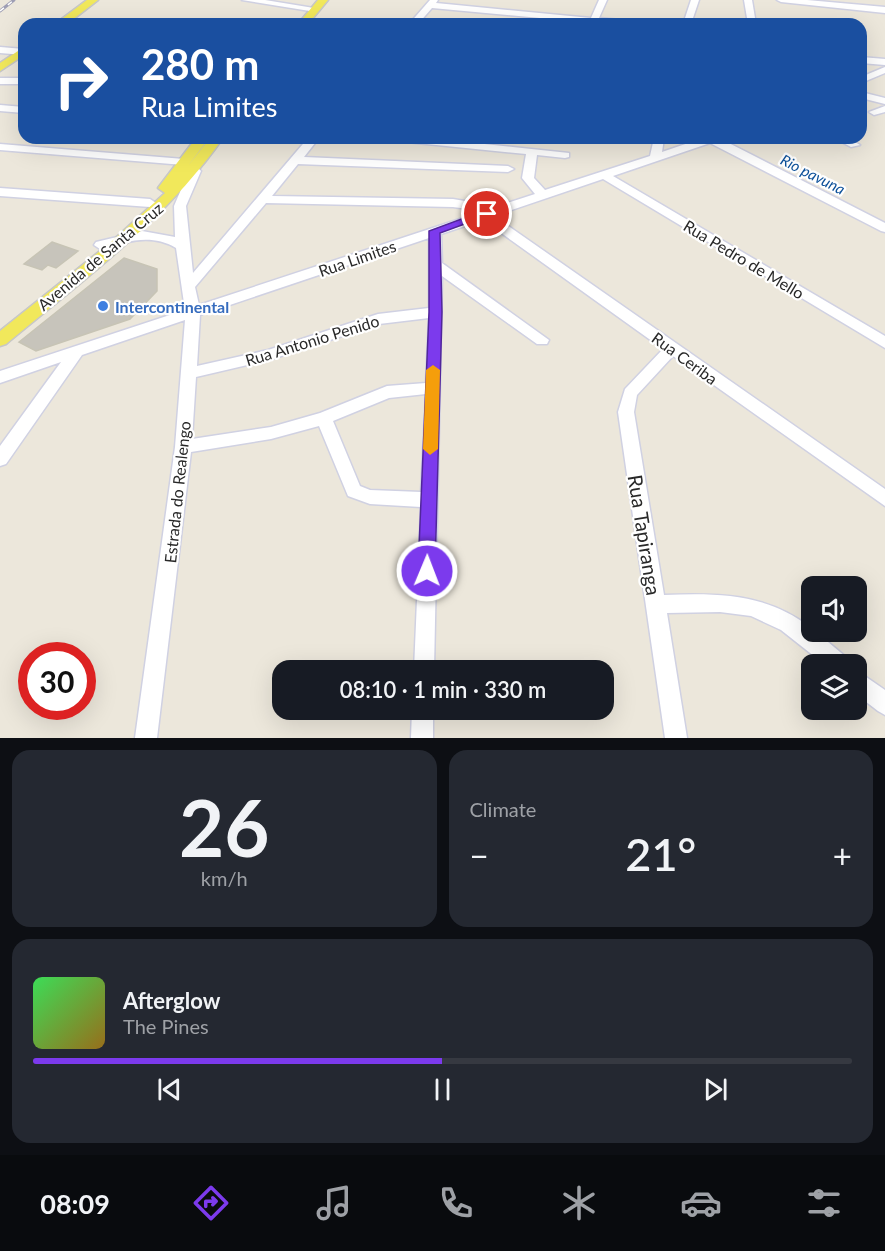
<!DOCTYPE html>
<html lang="en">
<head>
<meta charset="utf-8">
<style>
  body { margin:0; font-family:Lato,sans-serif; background:#242831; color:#f1f3f6; height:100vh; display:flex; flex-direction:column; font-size:22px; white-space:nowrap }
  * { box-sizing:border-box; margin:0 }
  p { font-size:20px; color:#9ea1a6 }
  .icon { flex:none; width:33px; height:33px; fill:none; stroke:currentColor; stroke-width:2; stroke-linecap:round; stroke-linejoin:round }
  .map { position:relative; height:738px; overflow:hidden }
  .side { display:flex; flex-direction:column; gap:12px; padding:12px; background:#0d0f14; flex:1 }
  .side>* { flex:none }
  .top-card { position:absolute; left:18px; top:18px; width:849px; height:126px; border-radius:18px; box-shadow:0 6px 24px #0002; background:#1a4fa0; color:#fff; overflow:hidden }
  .fabs { position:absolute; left:801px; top:576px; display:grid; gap:12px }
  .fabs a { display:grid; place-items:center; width:66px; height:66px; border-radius:12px; background:#171b24; box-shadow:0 6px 24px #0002; font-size:30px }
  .speed { position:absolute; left:18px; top:642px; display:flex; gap:12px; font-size:30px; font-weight:700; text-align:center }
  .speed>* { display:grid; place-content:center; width:78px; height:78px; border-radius:50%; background:#171b24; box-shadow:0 6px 24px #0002; line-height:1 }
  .speed .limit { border:9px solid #d22; background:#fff; color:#111 }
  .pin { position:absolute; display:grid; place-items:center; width:51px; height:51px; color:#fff; margin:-26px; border:3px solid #fff; border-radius:50%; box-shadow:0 2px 6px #0007 }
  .me { position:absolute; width:66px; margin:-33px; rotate:1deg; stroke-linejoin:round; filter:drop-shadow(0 0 4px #0008) }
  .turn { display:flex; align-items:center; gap:21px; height:126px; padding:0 24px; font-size:27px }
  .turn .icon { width:78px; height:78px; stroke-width:2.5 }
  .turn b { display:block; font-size:42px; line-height:51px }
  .big { font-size:45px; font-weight:600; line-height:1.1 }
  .side .tile { flex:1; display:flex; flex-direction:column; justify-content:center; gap:9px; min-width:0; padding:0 21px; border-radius:18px; background:#242831 }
  .side .dial { align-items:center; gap:0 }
  .dial b { font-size:78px; line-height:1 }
  .song { display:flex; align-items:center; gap:18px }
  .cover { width:72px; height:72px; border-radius:9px; background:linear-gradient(135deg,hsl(130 70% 55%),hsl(40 70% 35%)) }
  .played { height:6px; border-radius:3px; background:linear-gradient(90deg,#7c3aed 50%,#363941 50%) }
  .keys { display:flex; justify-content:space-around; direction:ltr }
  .heat { display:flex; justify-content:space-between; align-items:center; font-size:33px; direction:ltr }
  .side .tiles { flex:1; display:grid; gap:12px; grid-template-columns:1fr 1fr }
  .tile:last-child { grid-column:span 2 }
  .trip { position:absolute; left:272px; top:660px; width:342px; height:60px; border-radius:18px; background:#171b24; box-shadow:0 6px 24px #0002; font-weight:600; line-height:60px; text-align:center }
  .menu { display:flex; height:96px; justify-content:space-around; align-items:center; background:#090b0e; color:#9ea1a6 }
  .menu .icon { width:42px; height:42px }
  .menu .active { color:#7c3aed }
  .menu b { font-size:27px; color:#f1f3f6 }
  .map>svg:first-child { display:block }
  .building { fill:#c7c4bb; stroke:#c7c4b5; stroke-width:1.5 }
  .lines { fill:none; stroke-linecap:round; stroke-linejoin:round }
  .minor-casing { stroke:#d0d1e2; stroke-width:3 }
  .major-casing { stroke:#c7c7c7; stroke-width:3 }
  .minor { fill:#fff; fill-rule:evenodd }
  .major { fill:#f1e85b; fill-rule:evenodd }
  .rail-casing { stroke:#9e9eb4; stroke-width:3 }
  .rail { stroke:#fff; stroke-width:1.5; stroke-dasharray:5; stroke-linecap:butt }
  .route { fill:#7c3aed; stroke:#51269a; stroke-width:1.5 }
  .slow { fill:#f59e0b }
  .shop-dot { fill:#3f7fe0; stroke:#fff; stroke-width:2 }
  .labels { text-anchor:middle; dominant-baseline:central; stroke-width:4.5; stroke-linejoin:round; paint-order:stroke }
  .far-water-label { font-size:15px; font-style:italic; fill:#0d519a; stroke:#fff }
  .street-label { font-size:16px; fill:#292929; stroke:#fff }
  .shop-label { font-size:16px; font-weight:bold; fill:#366cbe; stroke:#fff; text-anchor:start }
  .near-street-label { font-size:20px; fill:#292929; stroke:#fff }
</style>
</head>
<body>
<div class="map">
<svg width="885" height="738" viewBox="0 0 885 738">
  <rect width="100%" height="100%" fill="#ece7db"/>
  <path class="building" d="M52,242L78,251L56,268L48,265L42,270L24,264Z
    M124,258L157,269V291L130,319L36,351L19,342Z"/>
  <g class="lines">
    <defs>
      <path id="minor" d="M242,0H265L320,9L316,12Z
        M430,0H438L436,3L591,18L599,0H607L599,18L632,21L636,24H604L432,8L418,24H409Z
        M691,0H699L691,24H683Z
        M744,0H752L756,24H748Z
        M777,0H807L885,7V13L781,2Z
        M0,47L24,49V55L0,53Z
        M861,57L885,59V65L861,63Z
        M885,67V73L861,83V77Z
        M0,78H24V84H0Z
        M861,92L885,98V104L861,98Z
        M0,105L24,107V113L0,111Z
        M885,106V112L874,115L869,112Z
        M308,138H319L304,157L508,166L514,169L508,172L298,164L272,196L453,199L476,203L486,210L535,194L522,178L526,154L397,141L392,138H429L569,153V157L565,158L537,155L534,178L545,190L650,156L654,138H664L662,152L703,138H719L885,223V232L881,231L710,143L613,176L885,336V348L603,179L494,216L885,489V506L673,356L637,395L634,412L664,595C718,593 765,593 810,627L812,632H816L846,657L849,664H824L781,630L751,616L720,612L667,613L687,738H665L618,412L625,389L663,349L483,220L441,234L442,263L549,340L547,344H537L442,276L434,670H414L421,507L370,504L348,496L319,426L271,439L191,452L157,738H135L175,447L185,320L82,355L6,464L0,466V446L61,362L0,383V371L185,310L176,248C150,233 127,242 100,249L94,245L96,242L142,231L175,237L174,206L189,171L195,168L199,169L201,171L186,206L193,273ZM266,203L453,207L468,209L475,214L199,305L195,287ZM429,238V308L378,314L268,350L197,366L200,315ZM429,318L426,383L387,386L320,413L271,427L192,439L196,377L269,360L379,324ZM426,394L421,492L370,490L360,486L333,421L389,398Z
        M834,138H848L860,145L851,147Z
        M0,144L184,159L190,162L184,165L0,150Z
        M0,188L150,199L156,203L150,207L0,196Z
        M856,670L885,690V715L878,711L856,694Z
        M412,710H433V738H411Z"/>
      <path id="major" d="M87,0H98L67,24H55Z
        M318,0H328L308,24H298Z
        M24,47V55L0,71V63Z
        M196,138H209L188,166L210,138H223C165,221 83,280 6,344L0,346V331L110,243L165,193L158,188Z"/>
    </defs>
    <use href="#minor" class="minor-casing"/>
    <use href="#major" class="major-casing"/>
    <use href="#minor" class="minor"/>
    <use href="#major" class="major"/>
    <defs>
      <path id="rail" d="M0,11L14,0"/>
    </defs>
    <use href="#rail" class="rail-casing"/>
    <use href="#rail" class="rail"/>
  </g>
  <path class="route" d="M483,211L492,214L440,233L442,312L435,571L433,577L427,579L421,577L418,571L429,312V231Z"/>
  <path class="slow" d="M433,365L440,370L438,449L430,455L423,449L426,370Z"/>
  <circle class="shop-dot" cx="103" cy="306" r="6"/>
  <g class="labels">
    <g class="far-water-label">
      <text transform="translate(813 174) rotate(27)">Rio pavuna</text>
    </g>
    <g class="street-label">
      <text transform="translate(100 256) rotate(-40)">Avenida de Santa Cruz</text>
      <text transform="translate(357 258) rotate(-19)">Rua Limites</text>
      <text transform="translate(744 259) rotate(31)">Rua Pedro de Mello</text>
      <text transform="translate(312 340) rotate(-17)">Rua Antonio Penido</text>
      <text transform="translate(685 358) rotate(36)">Rua Ceriba</text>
      <text transform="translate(177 492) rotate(-84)">Estrada do Realengo</text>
    </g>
    <g class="shop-label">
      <text x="115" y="306">Intercontinental</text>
    </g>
    <g class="near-street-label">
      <text transform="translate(645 535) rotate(81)">Rua Tapiranga</text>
    </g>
  </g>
</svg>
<div class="fabs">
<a><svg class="icon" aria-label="sound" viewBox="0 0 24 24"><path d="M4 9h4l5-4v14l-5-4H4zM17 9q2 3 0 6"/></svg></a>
<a><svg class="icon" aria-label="layers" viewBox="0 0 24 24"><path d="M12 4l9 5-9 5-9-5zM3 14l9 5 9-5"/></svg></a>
</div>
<div class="speed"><div class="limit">30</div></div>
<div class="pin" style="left:487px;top:214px;background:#d93025"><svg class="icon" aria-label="arrive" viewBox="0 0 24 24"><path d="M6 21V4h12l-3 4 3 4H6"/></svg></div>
<svg class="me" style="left:427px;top:571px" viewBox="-20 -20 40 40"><circle r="17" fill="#7c3aed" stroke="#fff" stroke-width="3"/><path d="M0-11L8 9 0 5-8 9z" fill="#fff"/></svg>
<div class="trip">08:10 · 1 min · 330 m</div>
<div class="top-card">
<div class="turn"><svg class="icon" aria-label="right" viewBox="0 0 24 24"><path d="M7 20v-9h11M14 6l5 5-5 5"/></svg><div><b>280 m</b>Rua Limites</div></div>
</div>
</div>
<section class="side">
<div class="tiles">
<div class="tile dial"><b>26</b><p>km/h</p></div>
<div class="tile"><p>Climate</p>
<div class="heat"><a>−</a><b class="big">21°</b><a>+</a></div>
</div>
<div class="tile">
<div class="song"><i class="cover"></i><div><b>Afterglow</b><p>The Pines</p></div></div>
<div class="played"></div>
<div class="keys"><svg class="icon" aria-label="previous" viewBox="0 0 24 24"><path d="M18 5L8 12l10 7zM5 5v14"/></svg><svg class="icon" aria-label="pause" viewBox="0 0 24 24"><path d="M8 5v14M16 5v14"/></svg><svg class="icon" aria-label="next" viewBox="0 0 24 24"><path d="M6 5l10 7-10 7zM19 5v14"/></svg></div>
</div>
</div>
</section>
<nav class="menu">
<b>08:09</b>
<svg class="icon active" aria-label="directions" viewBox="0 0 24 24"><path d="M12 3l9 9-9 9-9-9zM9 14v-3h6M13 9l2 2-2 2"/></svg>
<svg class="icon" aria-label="music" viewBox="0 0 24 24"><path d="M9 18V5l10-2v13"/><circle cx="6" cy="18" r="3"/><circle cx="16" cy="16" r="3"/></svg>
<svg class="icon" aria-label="phone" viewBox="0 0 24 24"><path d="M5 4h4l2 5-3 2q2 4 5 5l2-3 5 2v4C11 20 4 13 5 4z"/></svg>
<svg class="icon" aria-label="climate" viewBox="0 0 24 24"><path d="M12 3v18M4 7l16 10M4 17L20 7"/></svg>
<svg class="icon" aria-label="car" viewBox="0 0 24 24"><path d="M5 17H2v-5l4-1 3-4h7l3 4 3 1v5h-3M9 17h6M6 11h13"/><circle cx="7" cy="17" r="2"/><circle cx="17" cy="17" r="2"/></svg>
<svg class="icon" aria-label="filters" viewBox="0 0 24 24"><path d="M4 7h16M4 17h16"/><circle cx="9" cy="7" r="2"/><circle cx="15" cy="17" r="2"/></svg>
</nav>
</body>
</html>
